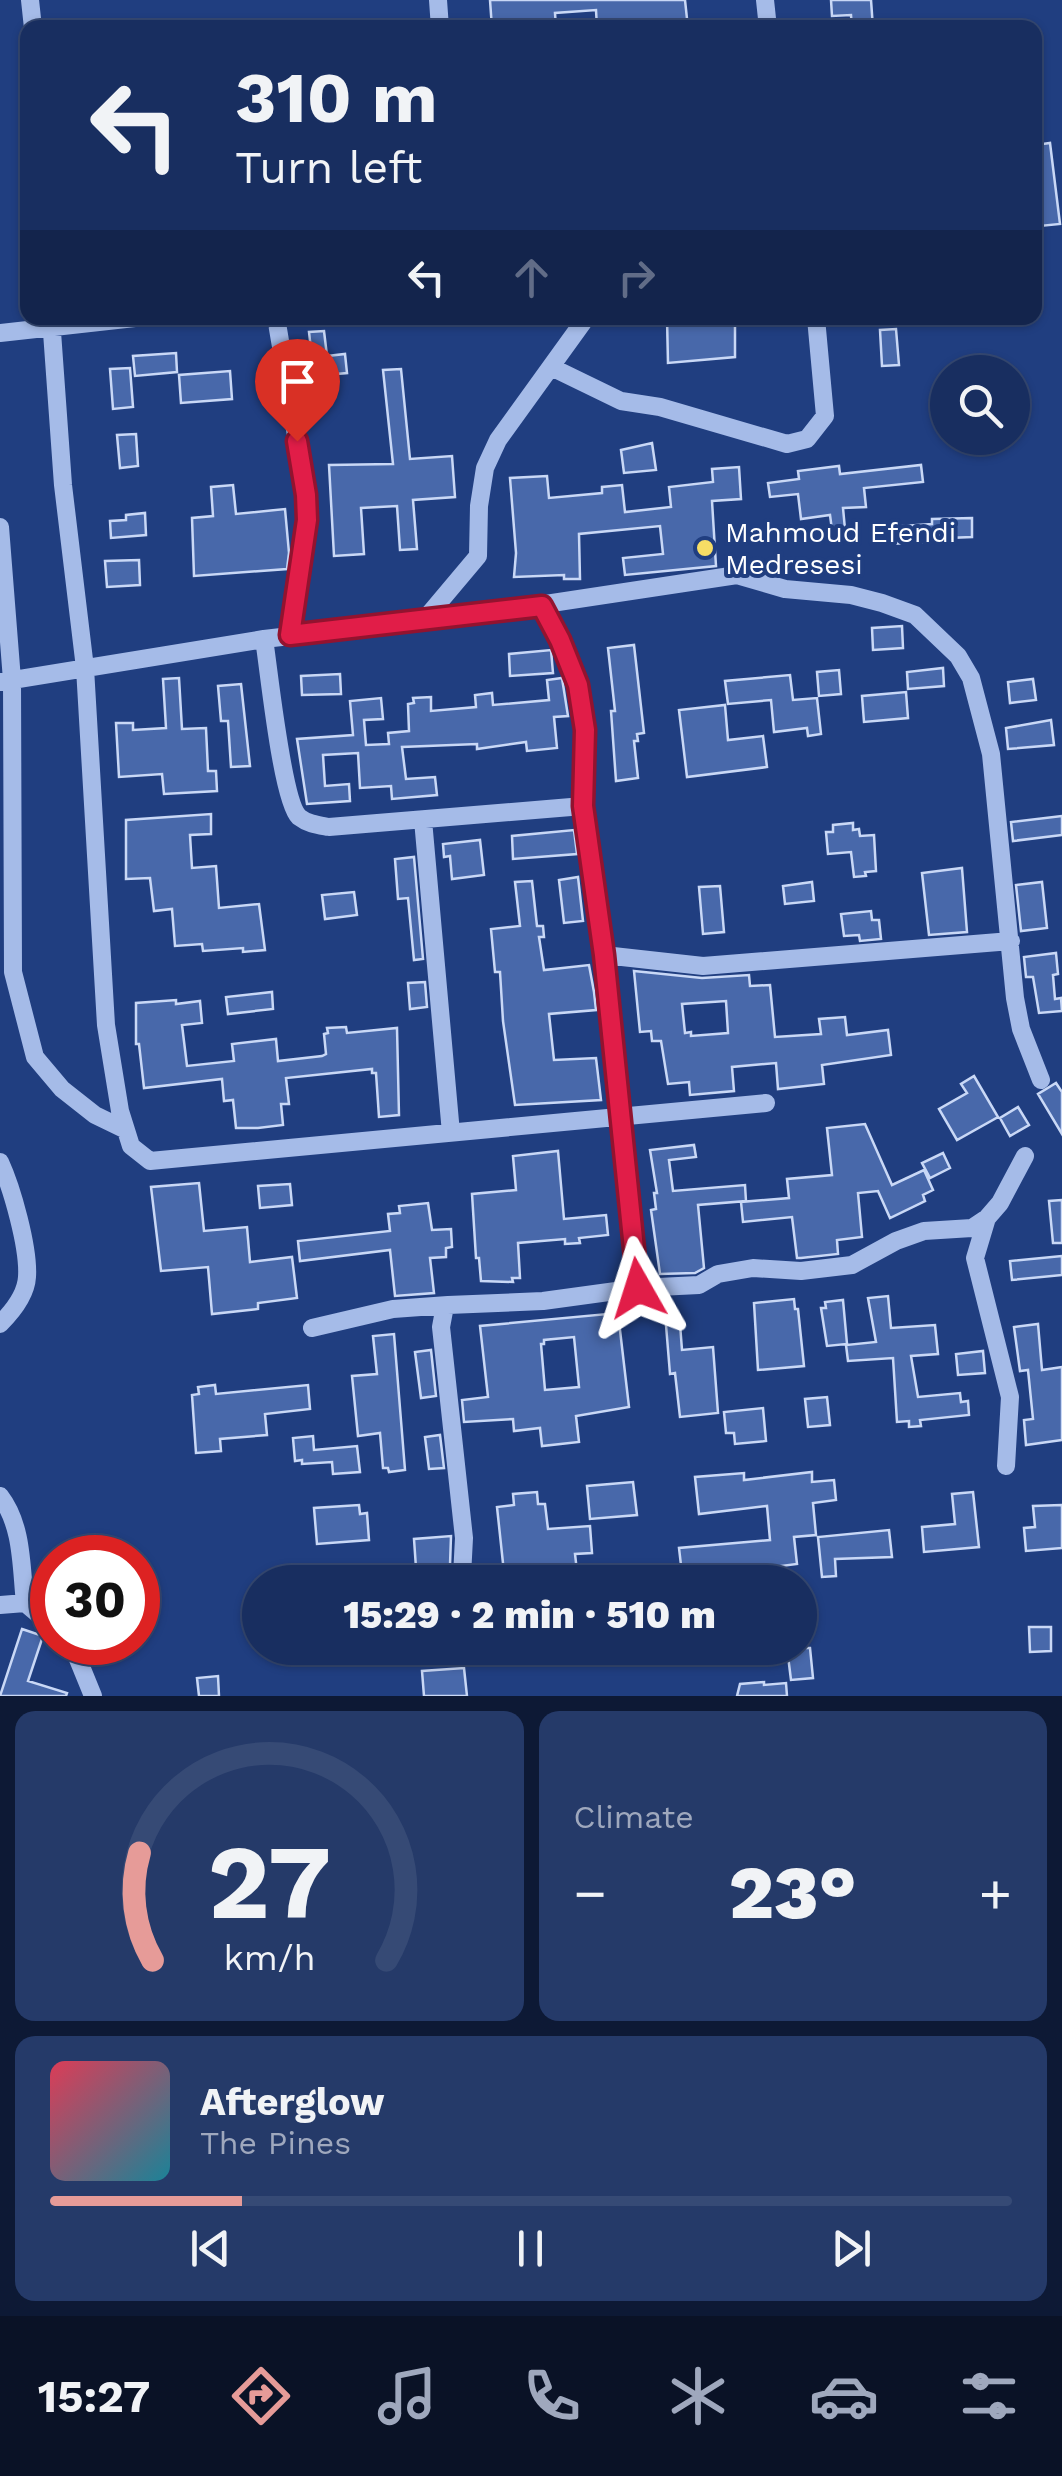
<!DOCTYPE html>
<html lang="en">
<head>
<meta charset="utf-8">
<style>
  body { margin:0; font-family:"Work Sans",sans-serif; background:#253a69; color:#f1f3f6; height:100vh; display:flex; flex-direction:column; font-size:38px; white-space:nowrap }
  * { box-sizing:border-box; margin:0 }
  p { font-size:32px; color:#9fa8bd }
  .icon { flex:none; width:55px; height:55px; fill:none; stroke:currentColor; stroke-width:2; stroke-linecap:round; stroke-linejoin:round }
  .map { position:relative; height:1696px; overflow:hidden }
  .sheet { display:flex; flex-direction:column; gap:15px; padding:15px; background:#0d1935; flex:1 }
  .sheet>* { flex:none }
  .banner { position:absolute; left:20px; top:20px; width:1022px; height:305px; border-radius:20px; box-shadow:0 2px 8px #0004,0 0 0 2px #364a75; background:#182e60; color:#f1f3f6; overflow:hidden }
  .fabs { position:absolute; left:930px; top:355px; display:grid; gap:20px }
  .fabs a { display:grid; place-items:center; width:100px; height:100px; border-radius:50%; background:#182e60; box-shadow:0 2px 8px #0004,0 0 0 2px #364a75; font-size:50px }
  .speed { position:absolute; left:30px; top:1535px; display:flex; gap:20px; font-size:50px; font-weight:700; text-align:center }
  .speed>* { display:grid; place-content:center; width:130px; height:130px; border-radius:50%; background:#182e60; box-shadow:0 2px 8px #0004,0 0 0 2px #364a75; line-height:1 }
  .speed .limit { border:15px solid #d22; background:#fff; color:#111 }
  .pin { position:absolute; display:grid; place-items:center; width:85px; height:85px; color:#fff; margin:-102px -42px; border-radius:50% 50% 50% 0; rotate:-45deg; box-shadow:0 0 10px #0007 }
  .pin .icon { rotate:45deg }
  .me { position:absolute; width:110px; margin:-55px; rotate:354deg; stroke-linejoin:round; filter:drop-shadow(0 0 8px #0008) }
  .turn { display:flex; align-items:center; gap:35px; height:210px; padding:0 50px; font-size:45px }
  .turn .icon { width:130px; height:130px; stroke-width:2.5 }
  .turn b { display:block; font-size:70px; line-height:85px }
  .lanes { display:flex; align-items:center; height:95px; padding:0 50px; background:#0003; justify-content:center; gap:50px; direction:ltr }
  .lanes .off { opacity:.35 }
  .big { font-size:75px; font-weight:800; line-height:1.1 }
  .sheet .widget { flex:1; display:flex; flex-direction:column; justify-content:center; gap:15px; min-width:0; padding:0 35px; border-radius:20px; background:#253a69 }
  .sheet .dial { align-items:center; gap:0 }
  .dial svg { height:260px; overflow:visible; fill:none; stroke:#364a75; stroke-width:7; stroke-linecap:round; text-anchor:middle }
  .dial text { fill:#f1f3f6; stroke:none }
  .song { display:flex; align-items:center; gap:30px }
  .cover { width:120px; height:120px; border-radius:15px; background:linear-gradient(135deg,hsl(350 70% 55%),hsl(190 70% 35%)) }
  .played { height:10px; border-radius:5px; background:linear-gradient(90deg,#e69b98 20%,#364a75 20%) }
  .keys { display:flex; justify-content:space-around; direction:ltr }
  .heat { display:flex; justify-content:space-between; align-items:center; font-size:55px; direction:ltr }
  .sheet .tiles { flex:1; display:grid; gap:15px; grid-template-columns:1fr 1fr }
  .widget:last-child { grid-column:span 2 }
  .trip { position:absolute; left:242px; top:1565px; width:575px; height:100px; border-radius:50px; background:#182e60; box-shadow:0 2px 8px #0004,0 0 0 2px #364a75; font-weight:800; line-height:100px; text-align:center }
  .menu { display:flex; height:160px; justify-content:space-around; align-items:center; background:#0a1226; color:#9fa8bd }
  .menu .icon { width:70px; height:70px }
  .menu .on { color:#e69b98 }
  .menu b { font-size:45px; color:#f1f3f6 }
  .map>svg:first-child { display:block }
  .building { fill:#4868aa; stroke:#c9d8f6; stroke-width:2.5; fill-rule:evenodd }
  .lines { fill:none; stroke-linecap:round; stroke-linejoin:round }
  .minor { stroke:#a5bbe8; stroke-width:18 }
  .route-casing { stroke:#92132f; stroke-width:25 }
  .route { stroke:#e11d48; stroke-width:18 }
  .poi-dot { fill:#f6dd65; stroke:#203e80; stroke-width:4 }
  .labels { text-anchor:middle; dominant-baseline:central; stroke-width:8; stroke-linejoin:round; paint-order:stroke }
  .poi-label { font-size:28px; fill:#fff; stroke:#203e80; text-anchor:start }
</style>
</head>
<body>
<div class="map">
<svg width="1062" height="1696" viewBox="0 0 1062 1696">
  <rect width="100%" height="100%" fill="#203e80"/>
  <path class="building" d="M490,0H685L688,28H641V25L597,28L596,10L555,13L556,28H492Z
    M831,0H871L873,28H852L851,15L832,16Z
    M1050,143L1060,224L1040,226L1035,202V145Z
    M667,318H735V357L668,363Z
    M896,329L899,365L882,366L880,330Z
    M324,331L327,356L345,354L347,373L314,376L309,332Z
    M176,353L177,372L135,376L133,356Z
    M130,368L133,407L113,409L110,369Z
    M401,369L410,459L452,456L455,497L413,500L417,549L400,550L397,506L361,508L364,554L334,556L329,465L393,464L383,370Z
    M230,371L232,399L181,403L179,375Z
    M136,434L138,466L120,468L117,435Z
    M652,443L656,470L624,473L621,450Z
    M921,465L923,482L864,488L866,507L843,508L845,529L832,530L830,515L801,519L798,494L770,497L768,483L799,479L798,471L839,466L840,474Z
    M739,467L741,499L712,501L716,566L625,575L623,558L663,554L660,526L579,534L580,579H564V575L514,577L516,553L510,478L547,476L549,498L602,493V487L622,485L625,512L671,507L669,487L713,482L712,469Z
    M233,485L236,514L285,509L289,553L287,569L194,576L192,518L213,516L211,487Z
    M145,513L146,535L111,538L110,521L126,520V515Z
    M972,518V537L922,539L923,542L891,544L890,527L932,524V519Z
    M139,560L140,585L107,587L105,561Z
    M902,626L903,648L873,650L872,628Z
    M634,645L644,733L637,734L638,741H634L638,778L616,781L611,711H615L608,648Z
    M551,650L553,673L510,676L509,654Z
    M943,668L944,686L908,689L907,672Z
    M839,670L841,694L819,696L817,672Z
    M340,674L341,694L302,695L301,676Z
    M790,675L793,700L817,698L821,734L808,736L807,728L774,732L771,700L728,704L725,681Z
    M179,678L182,729L206,728L208,771H216L217,791L164,794L162,774L119,777L116,723H133V730L166,728L163,679Z
    M562,678L568,716L554,717L557,748L527,751L526,742L477,749V744L402,747L406,779L435,777L437,795L392,799L391,786L360,788L358,753L323,755L325,786L349,784L350,801L307,804L297,739L353,735L350,701L381,698L383,719L364,720L366,745L389,744L388,733L409,731L408,704L414,703L413,698L431,697V711L476,707L475,695L492,693L493,705L549,700L547,680Z
    M1033,679L1036,700L1010,703L1008,682Z
    M241,684L250,766L231,767L228,721H221L218,686Z
    M906,692L908,718L864,722L862,696Z
    M725,705L728,740L763,736L767,767L687,777L679,710Z
    M1051,720L1054,745L1008,749L1006,728Z
    M211,814V834L190,835L192,868L216,866L219,908L259,904L265,950L243,952V948L203,951L202,944L175,946L172,909L154,911L150,878L126,879V820Z
    M1062,816V835L1013,841L1011,822Z
    M853,823V830L859,829L860,836L874,835L876,871L865,872L866,876L854,877L851,852L828,854L826,832H833V825Z
    M574,830L577,854L513,859L512,836Z
    M480,840L484,875L452,879L450,856L444,857L443,844Z
    M414,857L423,959L414,960L408,898L398,899L395,859Z
    M962,868L967,932L929,935L922,873Z
    M578,877L583,921L564,923L559,880Z
    M532,881L537,926H543L544,937H539L544,970L589,965L594,992L596,1010L549,1014L554,1060L596,1058L601,1100L515,1105L503,1021L500,972H495L491,929L520,926L515,882Z
    M812,882L814,901L785,904L783,886Z
    M1042,882L1047,928L1021,931L1016,885Z
    M720,886L724,932L703,934L699,887Z
    M354,892L357,915L325,919L322,895Z
    M871,911L872,920H879L881,939L860,941L859,935L844,936L841,914Z
    M1056,953L1058,974L1053,975L1055,999L1061,998L1062,1011L1039,1013L1033,977H1026L1024,957Z
    M634,971L702,978L749,975L750,986L770,985L775,1037L821,1034L819,1019L845,1017L847,1035L888,1030L891,1055L822,1065L824,1084L778,1089L776,1063L732,1067L734,1091L690,1095L689,1082L668,1084L661,1041H652L651,1031L640,1032ZM726,1001L728,1033L691,1036V1032L685,1033L682,1004Z
    M425,982L427,1007L410,1009L408,983Z
    M272,992L273,1009L228,1014L226,997Z
    M176,1000V1004L200,1001L202,1023L182,1025L187,1066L234,1061L232,1044L276,1039L278,1061L322,1056L326,1054L324,1034L328,1033L327,1028L346,1027L347,1033L397,1028L399,1115L379,1117L376,1073H372V1069L286,1078L289,1104H281L283,1125L258,1128H236L233,1100L224,1101L222,1079L144,1088L139,1044H136V1003Z
    M974,1076L998,1117L957,1140L939,1109L967,1093L961,1084Z
    M1056,1083L1062,1092V1134L1038,1094Z
    M1018,1107L1029,1125L1010,1136L1000,1118Z
    M865,1124L892,1185L924,1170L933,1190L923,1195L925,1201L890,1218L878,1191L858,1193L862,1237L837,1240L838,1254L801,1258H797L792,1217L743,1222L741,1202L789,1198L787,1179L832,1175L827,1128Z
    M694,1145L696,1157L669,1160L673,1191L745,1185L746,1201L698,1205L704,1268L695,1273L660,1274L651,1210L656,1209L654,1193H657L650,1150Z
    M558,1151L564,1219L606,1215L608,1235L579,1238L580,1243L565,1244V1239L518,1243L520,1278H512L513,1282L481,1281L479,1258H476L472,1194L516,1190L513,1156Z
    M943,1153L950,1168L930,1178L922,1163Z
    M199,1183L204,1231L247,1227L250,1262L292,1257L297,1298L258,1303V1309L212,1314L208,1267L161,1271L151,1187Z
    M290,1184L292,1205L260,1208L258,1186Z
    M1062,1200V1243H1053L1049,1201Z
    M428,1203L432,1230L451,1229L452,1247L446,1248V1257L430,1258L434,1293L395,1296L390,1250L300,1261L298,1241L390,1231L388,1214L400,1213L399,1206Z
    M1062,1256V1275L1012,1280L1010,1261Z
    M888,1296L891,1328L935,1325L938,1354L911,1356L918,1397L960,1393L961,1402L968,1401L969,1415L920,1420L921,1426L909,1427V1421L897,1422L893,1358L848,1361L846,1345L876,1342L868,1298Z
    M794,1299L795,1309H798L804,1366L758,1370L754,1303Z
    M843,1300L847,1344L827,1346L821,1308H826L825,1302Z
    M618,1313L629,1407L576,1416L579,1442L542,1446L540,1428L514,1431L513,1419L464,1422L462,1400L488,1397L480,1326ZM574,1337L579,1387L545,1390L541,1344H544V1340Z
    M680,1324L682,1350L713,1347L718,1413L680,1417L675,1373L670,1374L666,1325Z
    M1038,1324L1042,1370L1062,1367V1440L1026,1445L1024,1420L1033,1419L1028,1370L1020,1371L1014,1327Z
    M394,1334L405,1470L389,1472L388,1468H383L380,1433L358,1436L352,1376L377,1374L373,1336Z
    M431,1350L436,1396L421,1398L415,1352Z
    M983,1351L985,1373L958,1375L956,1354Z
    M215,1385L216,1394L308,1385L310,1409L265,1414L267,1435L220,1439L221,1451L196,1453L192,1395L199,1394L198,1387Z
    M827,1397L830,1425L808,1427L805,1399Z
    M763,1408L766,1441L735,1444L734,1433H726L724,1412Z
    M440,1435L444,1468L429,1469L425,1437Z
    M313,1436L314,1450L357,1446L360,1472L333,1474L332,1462L302,1464V1460L295,1461L293,1438Z
    M812,1472V1482L834,1480L836,1500L813,1503L816,1535L794,1537L797,1564L773,1567V1573L757,1575V1582H726L725,1570L682,1574L679,1548L770,1540L767,1506L699,1514L695,1477L744,1473V1480Z
    M633,1482L637,1515L590,1519L587,1486Z
    M537,1492L538,1504H545L548,1529L590,1526L592,1553L575,1554L578,1580L552,1582L551,1577L505,1582L497,1507L514,1505L513,1494Z
    M973,1492L979,1547L924,1552L922,1527L955,1524L952,1494Z
    M359,1505L360,1514L367,1513L369,1540L317,1544L314,1508Z
    M1062,1505V1548L1026,1551L1024,1528L1035,1527L1033,1506Z
    M889,1530L892,1557L835,1559L836,1576L822,1577L818,1537Z
    M451,1536L450,1565L416,1568L414,1539Z
    M1029,1627H1051V1651L1030,1652Z
    M22,1629L43,1636L28,1681L67,1693L66,1696H0Z
    M787,1648H810L813,1678L791,1680Z
    M464,1668L467,1696H424L422,1671Z
    M218,1676L219,1696H199L197,1678Z
    M764,1682V1685L786,1683L787,1696H737L740,1684Z"/>
  <g class="lines">
    <path class="minor" d="M30,0L33,28
      M438,0L440,28
      M765,0L768,28
      M51,318L63,485L85,668L106,1025L120,1111L131,1146L150,1161L766,1103
      M272,318L277,323L306,495L307,520L290,635
      M0,333L135,318
      M551,367L621,401L660,407L787,444L807,439L825,416L816,318
      M0,527L12,680L13,972L35,1057L62,1089L95,1115L126,1130
      M542,605L560,640L578,685L585,730L583,806L604,955L638,1288
      M425,619L478,556L479,506L485,468L498,440L586,318
      M264,639C269,670 282,801 299,817C308,824 318,825 329,827L583,806
      M0,682L264,639L473,615L737,575L785,589L851,595L882,603L915,615L958,656L971,678L991,754L1015,998L1021,1029L1041,1080
      M423,820L451,1133
      M604,955L703,966L1011,941
      M0,1162C12,1188 29,1248 27,1277C26,1294 12,1312 0,1324
      M987,1218L975,1258L1010,1397L1006,1466
      M312,1328L393,1309L448,1305
      M0,1496C23,1526 21,1567 25,1603L52,1626
      M462,1576L464,1538L441,1327L444,1311L448,1305L543,1301L638,1288L699,1285L718,1274L753,1268L801,1271L852,1265L896,1241L924,1231L972,1228L987,1218L1000,1203L1025,1156
      M0,1605L25,1603
      M71,1642L93,1696"/>
  </g>
  <g class="lines">
    <defs>
      <path id="route" d="M297,441L306,495L307,520L290,635L542,606L560,640L578,685L585,730L583,806L604,955L638,1288"/>
    </defs>
    <use href="#route" class="route-casing"/>
    <use href="#route" class="route"/>
  </g>
  <circle class="poi-dot" cx="705" cy="548" r="10"/>
  <g class="labels">
    <g class="poi-label">
      <text x="725" y="532">Mahmoud Efendi<tspan x="725" dy="32">Medresesi</tspan></text>
    </g>
  </g>
</svg>
<div class="fabs">
<a><svg class="icon" aria-label="search" viewBox="0 0 24 24"><circle cx="10" cy="10" r="6"/><path d="M15 15l6 6"/></svg></a>
</div>
<div class="speed"><div class="limit">30</div></div>
<div class="pin" style="left:297px;top:441px;background:#d93025"><svg class="icon" aria-label="arrive" viewBox="0 0 24 24"><path d="M6 21V4h12l-3 4 3 4H6"/></svg></div>
<svg class="me" style="left:638px;top:1288px" viewBox="-20 -20 40 40"><path d="M0-17L14 15 0 8-14 15z" fill="#e11d48" stroke="#fff" stroke-width="4"/></svg>
<div class="trip">15:29 · 2 min · 510 m</div>
<div class="banner">
<div class="turn"><svg class="icon" aria-label="left" viewBox="0 0 24 24"><path d="M17 20v-9H6M10 6l-5 5 5 5"/></svg><div><b>310 m</b>Turn left</div></div>
<div class="lanes"><svg class="icon" aria-label="left" viewBox="0 0 24 24"><path d="M17 20v-9H6M10 6l-5 5 5 5"/></svg><svg class="icon off" aria-label="ahead" viewBox="0 0 24 24"><path d="M12 20V5M6 11l6-6 6 6"/></svg><svg class="icon off" aria-label="right" viewBox="0 0 24 24"><path d="M7 20v-9h11M14 6l5 5-5 5"/></svg></div>
</div>
</div>
<section class="sheet">
<div class="tiles">
<div class="widget dial"><svg viewBox="0 0 100 80">
<path d="M14 69A42 42 0 1 1 86 69"/>
<path d="M14 69A42 42 0 0 1 10 36" stroke="#e69b98"/>
<text x="50" y="56" font-size="32" font-weight="700">27</text>
<text x="50" y="72" font-size="11">km/h</text>
</svg></div>
<div class="widget"><p>Climate</p>
<div class="heat"><a>−</a><b class="big">23°</b><a>+</a></div>
</div>
<div class="widget">
<div class="song"><i class="cover"></i><div><b>Afterglow</b><p>The Pines</p></div></div>
<div class="played"></div>
<div class="keys"><svg class="icon" aria-label="previous" viewBox="0 0 24 24"><path d="M18 5L8 12l10 7zM5 5v14"/></svg><svg class="icon" aria-label="pause" viewBox="0 0 24 24"><path d="M8 5v14M16 5v14"/></svg><svg class="icon" aria-label="next" viewBox="0 0 24 24"><path d="M6 5l10 7-10 7zM19 5v14"/></svg></div>
</div>
</div>
</section>
<nav class="menu">
<b>15:27</b>
<svg class="icon on" aria-label="directions" viewBox="0 0 24 24"><path d="M12 3l9 9-9 9-9-9zM9 14v-3h6M13 9l2 2-2 2"/></svg>
<svg class="icon" aria-label="music" viewBox="0 0 24 24"><path d="M9 18V5l10-2v13"/><circle cx="6" cy="18" r="3"/><circle cx="16" cy="16" r="3"/></svg>
<svg class="icon" aria-label="phone" viewBox="0 0 24 24"><path d="M5 4h4l2 5-3 2q2 4 5 5l2-3 5 2v4C11 20 4 13 5 4z"/></svg>
<svg class="icon" aria-label="climate" viewBox="0 0 24 24"><path d="M12 3v18M4 7l16 10M4 17L20 7"/></svg>
<svg class="icon" aria-label="car" viewBox="0 0 24 24"><path d="M5 17H2v-5l4-1 3-4h7l3 4 3 1v5h-3M9 17h6M6 11h13"/><circle cx="7" cy="17" r="2"/><circle cx="17" cy="17" r="2"/></svg>
<svg class="icon" aria-label="filters" viewBox="0 0 24 24"><path d="M4 7h16M4 17h16"/><circle cx="9" cy="7" r="2"/><circle cx="15" cy="17" r="2"/></svg>
</nav>
</body>
</html>
